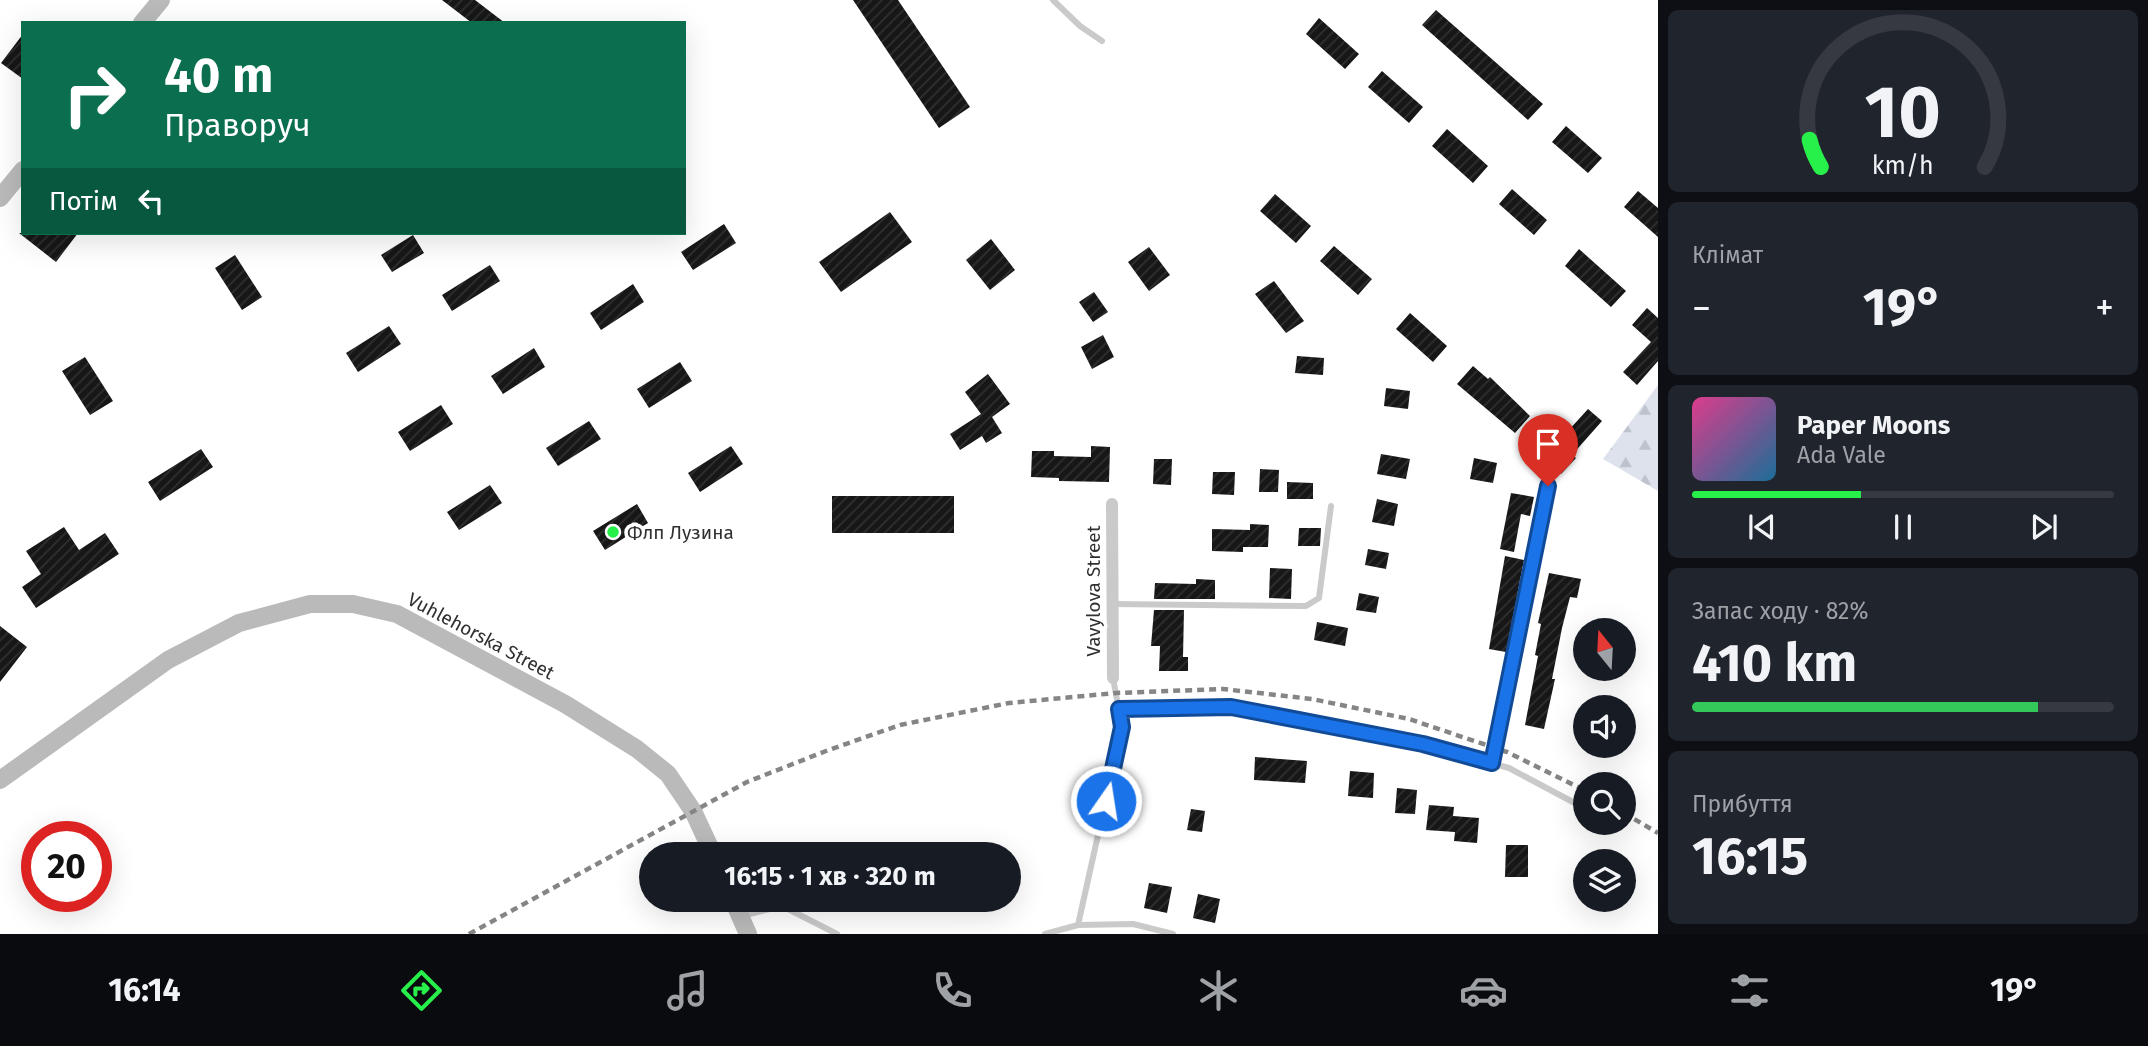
<!DOCTYPE html>
<html lang="uk">
<head>
<meta charset="utf-8">
<style>
  body { margin:0; font-family:"Fira Sans",sans-serif; background:#20242c; color:#f1f3f6; height:100vh; display:flex; flex-direction:column; font-size:26px; white-space:nowrap }
  * { box-sizing:border-box; margin:0 }
  p { font-size:23px; color:#9ea1a6 }
  .icon { flex:none; width:38px; height:38px; fill:none; stroke:currentColor; stroke-width:2; stroke-linecap:round; stroke-linejoin:round }
  .map { position:relative; flex:1; overflow:hidden }
  .side { display:flex; flex-direction:column; gap:10px; padding:10px; background:#0d0f14; width:490px }
  .side>* { flex:none }
  .top-card { position:absolute; left:21px; top:21px; width:665px; height:214px; border-radius:0px; box-shadow:0 7px 28px #0002; background:#0b6e4f; color:#fff; overflow:hidden }
  .needle { width:46px; rotate:342deg }
  .fabs { position:absolute; left:1573px; top:618px; display:grid; gap:14px }
  .fabs a { display:grid; place-items:center; width:63px; height:63px; border-radius:50%; background:#171b24; box-shadow:0 7px 28px #0002; font-size:35px }
  .speed { position:absolute; left:21px; top:821px; display:flex; gap:14px; font-size:35px; font-weight:700; text-align:center }
  .speed>* { display:grid; place-content:center; width:91px; height:91px; border-radius:50%; background:#171b24; box-shadow:0 7px 28px #0002; line-height:1 }
  .speed .limit { border:10px solid #d22; background:#fff; color:#111 }
  .pin { position:absolute; display:grid; place-items:center; width:60px; height:60px; color:#fff; margin:-72px -30px; border-radius:50% 50% 50% 0; rotate:-45deg; box-shadow:0 0 7px #0007 }
  .pin .icon { rotate:45deg }
  .me { position:absolute; width:77px; margin:-38px; rotate:13deg; stroke-linejoin:round; filter:drop-shadow(0 0 5px #0008) }
  .turn { display:flex; align-items:center; gap:24px; height:147px; padding:0 28px; font-size:32px }
  .turn .icon { width:91px; height:91px; stroke-width:2.5 }
  .turn b { display:block; font-size:49px; line-height:60px }
  .then { display:flex; align-items:center; height:66px; padding:0 28px; background:#0003; gap:14px; font-size:26px }
  .big { font-size:52px; font-weight:700; line-height:1.1 }
  .side .widget { flex:1; display:flex; flex-direction:column; justify-content:center; gap:10px; min-width:0; padding:0 24px; border-radius:10px; background:#20242c }
  .side .dial { align-items:center; gap:0 }
  .dial svg { height:182px; overflow:visible; fill:none; stroke:#363941; stroke-width:7; stroke-linecap:round; text-anchor:middle }
  .dial text { fill:#f1f3f6; stroke:none }
  .song { display:flex; align-items:center; gap:21px }
  .cover { width:84px; height:84px; border-radius:10px; background:linear-gradient(135deg,hsl(330 70% 55%),hsl(200 70% 35%)) }
  .played { height:7px; border-radius:4px; background:linear-gradient(90deg,#28f04a 40%,#363941 40%) }
  .keys { display:flex; justify-content:space-around; direction:ltr }
  .heat { display:flex; justify-content:space-between; align-items:center; font-size:38px; direction:ltr }
  .charge { height:10px; border-radius:5px; background:linear-gradient(90deg,#34c759 82%,#363941 0) }
  .trip { position:absolute; left:639px; top:842px; width:382px; height:70px; border-radius:35px; background:#171b24; box-shadow:0 7px 28px #0002; font-weight:700; line-height:70px; text-align:center }
  .dock { display:flex; height:112px; justify-content:space-around; align-items:center; background:#090b0e; color:#9ea1a6 }
  .dock .icon { width:49px; height:49px }
  .dock .on { color:#28f04a }
  .dock b { font-size:32px; color:#f1f3f6 }
  main { display:flex; flex:1; min-height:0 }
  .map>svg:first-child { display:block }
  .forest { fill:url(#forest-firs) }
  .building { fill:url(#building-hatch) }
  .lines { fill:none; stroke-linecap:round; stroke-linejoin:round }
  .lane { stroke:#cacaca; stroke-width:6 }
  .street { stroke:#cacaca; stroke-width:12 }
  .secondary { stroke:#bababa; stroke-width:18 }
  .rail { stroke:#858585; stroke-width:4.5; stroke-dasharray:7 5; stroke-linecap:butt }
  .route-casing { stroke:#114b97; stroke-width:18 }
  .route { stroke:#1a73e8; stroke-width:12 }
  .poi-dot { fill:#28f04a; stroke:#fff; stroke-width:2.5 }
  .labels { text-anchor:middle; dominant-baseline:central; stroke-width:7; stroke-linejoin:round; paint-order:stroke }
  .poi-label { font-size:19px; fill:#303030; stroke:#fff; text-anchor:start }
  .street-label { font-size:19px; fill:#303030; stroke:#fff }
</style>
</head>
<body>
<main>
<div class="map">
<svg width="1658" height="934" viewBox="0 0 1658 934">
  <defs>
    <pattern id="forest-firs" width="22" height="20" patternUnits="userSpaceOnUse" patternTransform="scale(1.75)"><rect width="22" height="20" fill="#dde2ed"/><path d="M5 1l3.5 6h-7zM16 11l3.5 6h-7z" fill="#bec2cc"/></pattern>
    <pattern id="building-hatch" width="6" height="6" patternUnits="userSpaceOnUse" patternTransform="scale(1.75)"><rect width="6" height="6" fill="#171717"/><path d="M-1 1l2-2M0 6l6-6M5 7l2-2" fill="none" stroke="#303030"/></pattern>
  </defs>
  <rect width="100%" height="100%" fill="#fff"/>
  <path class="forest" d="M1658,385V491L1603,459Z"/>
  <path class="building" d="M442,0H475L505,23H472Z
    M853,0H898L970,107L939,128Z
    M1436,10L1543,104L1528,120L1422,25Z
    M1319,18L1359,54L1345,69L1306,34Z
    M23,34V79L1,63Z
    M1382,71L1423,107L1409,123L1368,87Z
    M1566,126L1602,158L1588,173L1552,142Z
    M1447,129L1488,166L1473,183L1432,146Z
    M1512,189L1547,220L1534,235L1499,204Z
    M1638,191L1658,208V237L1624,207Z
    M1275,194L1311,226L1296,243L1260,211Z
    M890,212L912,242L841,292L819,262Z
    M724,224L736,243L693,270L681,252Z
    M19,233H78L56,262Z
    M413,235L424,253L392,272L381,255Z
    M991,239L1015,270L990,290L966,260Z
    M1334,246L1372,279L1358,295L1320,261Z
    M1149,247L1170,275L1149,291L1128,262Z
    M1579,249L1626,291L1611,307L1565,266Z
    M235,255L262,297L242,310L215,268Z
    M490,265L500,281L452,311L442,295Z
    M1274,281L1304,321L1286,333L1255,294Z
    M633,284L644,302L601,330L590,313Z
    M1094,292L1108,312L1093,322L1079,302Z
    M1647,308L1658,318V361L1637,385L1623,372L1651,342L1632,325Z
    M1410,313L1447,346L1433,362L1396,329Z
    M389,326L401,344L358,372L346,353Z
    M1103,335L1114,357L1092,369L1081,347Z
    M534,348L545,367L503,394L491,376Z
    M1297,356L1324,358L1323,375L1295,373Z
    M85,357L113,401L90,415L62,371Z
    M680,362L692,381L649,408L637,389Z
    M1473,366L1488,379L1490,377L1530,416L1515,433L1457,384Z
    M988,374L1010,404L992,417L1002,433L986,443L982,436L960,450L950,434L981,414L965,392Z
    M1386,388L1410,391L1408,409L1384,406Z
    M441,405L453,424L410,451L398,432Z
    M1588,409L1602,421L1572,455L1576,458L1561,474L1540,456L1555,439L1558,442Z
    M589,421L601,439L558,466L546,448Z
    M731,446L743,464L700,492L688,473Z
    M1091,446L1110,447L1109,482L1059,481V478L1031,477L1032,451H1054V456L1091,457Z
    M201,449L213,467L160,501L148,482Z
    M1381,454L1410,459L1406,479L1377,474Z
    M1474,458L1497,463L1493,483L1470,479Z
    M1154,459H1172L1171,485L1153,484Z
    M1260,469L1279,470L1278,492H1259Z
    M1213,472H1235L1234,495L1212,494Z
    M1287,482L1313,483V499H1287Z
    M490,485L502,503L459,530L447,512Z
    M1511,493L1534,497L1530,516L1521,514L1514,552L1500,549Z
    M832,496H954V533H832Z
    M1377,499L1398,504L1394,526L1372,522Z
    M637,504L648,523L605,550L593,531Z
    M1250,524L1269,525L1268,547H1243V552L1212,551V529L1250,530Z
    M64,527L79,550L105,533L119,554L36,608L22,587L41,574L26,551Z
    M1299,528H1321L1320,546H1298Z
    M1368,549L1389,553L1386,569L1365,565Z
    M1505,556L1524,560L1506,652L1489,649Z
    M1270,568L1292,569L1291,599L1269,598Z
    M1549,573L1581,579L1577,598L1570,597L1562,628L1552,679H1555L1544,729L1525,725L1538,656L1535,655L1541,624L1538,623Z
    M1196,579L1215,580V599H1154L1155,583L1196,584Z
    M1359,593L1379,597L1376,613L1356,610Z
    M1154,610H1184L1183,657H1188V671H1159L1160,646H1151Z
    M1317,622L1348,628L1345,646L1314,640Z
    M0,626L27,647L0,682Z
    M1255,757L1307,761L1305,783L1254,780Z
    M1350,771L1374,773L1373,798L1348,796Z
    M1397,788L1417,790L1415,814L1395,813Z
    M1429,805L1454,807L1453,816L1479,818L1477,843L1454,841L1455,832L1426,830Z
    M1191,809L1205,811L1202,832L1187,830Z
    M1506,845H1528V877H1505Z
    M1149,883L1172,887L1167,913L1144,908Z
    M1198,894L1220,899L1215,923L1193,918Z"/>
  <g class="lines">
    <path class="lane" d="M1053,0L1080,26L1102,41
      M1113,604L1306,606L1319,598L1331,506
      M1119,709L1231,707L1423,744L1509,768L1586,809
      M742,916L782,906L837,934
      M1078,925L1133,924L1173,934
      M1045,934L1078,925L1122,727L1113,678"/>
    <path class="street" d="M1112,504L1113,678
      M1492,763L1548,486"/>
    <path class="secondary" d="M142,23L161,0
      M0,198L23,170
      M0,780L168,660L239,623L310,604H353L397,614L565,704L637,749L668,774L693,811L713,854
      M733,900L748,934"/>
    <path class="rail" d="M1624,813L1658,833
      M469,934L747,782L826,751L900,725L1009,703L1116,693L1223,689L1312,699L1409,719L1507,752L1586,791"/>
  </g>
  <g class="lines">
    <defs>
      <path id="route" d="M1106,801L1122,727L1119,709L1231,707L1423,744L1492,763L1548,486"/>
    </defs>
    <use href="#route" class="route-casing"/>
    <use href="#route" class="route"/>
  </g>
  <circle class="poi-dot" cx="613" cy="532" r="7"/>
  <g class="labels">
    <g class="poi-label">
      <text x="627" y="532">Флп Лузина</text>
    </g>
    <g class="street-label">
      <text transform="translate(1093 591) rotate(-90)">Vavylova Street</text>
      <text transform="translate(481 636) rotate(28)">Vuhlehorska Street</text>
    </g>
  </g>
</svg>
<div class="fabs">
<a><svg class="needle" viewBox="-14 -14 28 28"><path d="M0-13l5 13h-10z" fill="#e53935"/><path d="M0 13l5-13h-10z" fill="#9ea1a6"/></svg></a>
<a><svg class="icon" aria-label="sound" viewBox="0 0 24 24"><path d="M4 9h4l5-4v14l-5-4H4zM17 9q2 3 0 6"/></svg></a>
<a><svg class="icon" aria-label="search" viewBox="0 0 24 24"><circle cx="10" cy="10" r="6"/><path d="M15 15l6 6"/></svg></a>
<a><svg class="icon" aria-label="layers" viewBox="0 0 24 24"><path d="M12 4l9 5-9 5-9-5zM3 14l9 5 9-5"/></svg></a>
</div>
<div class="speed"><div class="limit">20</div></div>
<div class="pin" style="left:1548px;top:486px;background:#d93025"><svg class="icon" aria-label="arrive" viewBox="0 0 24 24"><path d="M6 21V4h12l-3 4 3 4H6"/></svg></div>
<svg class="me" style="left:1106px;top:801px" viewBox="-20 -20 40 40"><circle r="17" fill="#1a73e8" stroke="#fff" stroke-width="3"/><path d="M0-11L8 9 0 5-8 9z" fill="#fff"/></svg>
<div class="trip">16:15 · 1 хв · 320 m</div>
<div class="top-card">
<div class="turn"><svg class="icon" aria-label="right" viewBox="0 0 24 24"><path d="M7 20v-9h11M14 6l5 5-5 5"/></svg><div><b>40 m</b>Праворуч</div></div>
<div class="then">Потім<svg class="icon" aria-label="left" viewBox="0 0 24 24"><path d="M17 20v-9H6M10 6l-5 5 5 5"/></svg></div>
</div>
</div>
<section class="side">
<div class="widget dial"><svg viewBox="0 0 100 80">
<path d="M14 69A42 42 0 1 1 86 69"/>
<path d="M14 69A42 42 0 0 1 9 57" stroke="#28f04a"/>
<text x="50" y="56" font-size="32" font-weight="700">10</text>
<text x="50" y="72" font-size="11">km/h</text>
</svg></div>
<div class="widget"><p>Клімат</p>
<div class="heat"><a>−</a><b class="big">19°</b><a>+</a></div>
</div>
<div class="widget">
<div class="song"><i class="cover"></i><div><b>Paper Moons</b><p>Ada Vale</p></div></div>
<div class="played"></div>
<div class="keys"><svg class="icon" aria-label="previous" viewBox="0 0 24 24"><path d="M18 5L8 12l10 7zM5 5v14"/></svg><svg class="icon" aria-label="pause" viewBox="0 0 24 24"><path d="M8 5v14M16 5v14"/></svg><svg class="icon" aria-label="next" viewBox="0 0 24 24"><path d="M6 5l10 7-10 7zM19 5v14"/></svg></div>
</div>
<div class="widget"><p>Запас ходу · 82%</p><b class="big">410 km</b><div class="charge"></div></div>
<div class="widget"><p>Прибуття</p><b class="big">16:15</b></div>
</section>
</main>
<nav class="dock">
<b>16:14</b>
<svg class="icon on" aria-label="directions" viewBox="0 0 24 24"><path d="M12 3l9 9-9 9-9-9zM9 14v-3h6M13 9l2 2-2 2"/></svg>
<svg class="icon" aria-label="music" viewBox="0 0 24 24"><path d="M9 18V5l10-2v13"/><circle cx="6" cy="18" r="3"/><circle cx="16" cy="16" r="3"/></svg>
<svg class="icon" aria-label="phone" viewBox="0 0 24 24"><path d="M5 4h4l2 5-3 2q2 4 5 5l2-3 5 2v4C11 20 4 13 5 4z"/></svg>
<svg class="icon" aria-label="climate" viewBox="0 0 24 24"><path d="M12 3v18M4 7l16 10M4 17L20 7"/></svg>
<svg class="icon" aria-label="car" viewBox="0 0 24 24"><path d="M5 17H2v-5l4-1 3-4h7l3 4 3 1v5h-3M9 17h6M6 11h13"/><circle cx="7" cy="17" r="2"/><circle cx="17" cy="17" r="2"/></svg>
<svg class="icon" aria-label="filters" viewBox="0 0 24 24"><path d="M4 7h16M4 17h16"/><circle cx="9" cy="7" r="2"/><circle cx="15" cy="17" r="2"/></svg>
<b>19°</b>
</nav>
</body>
</html>
